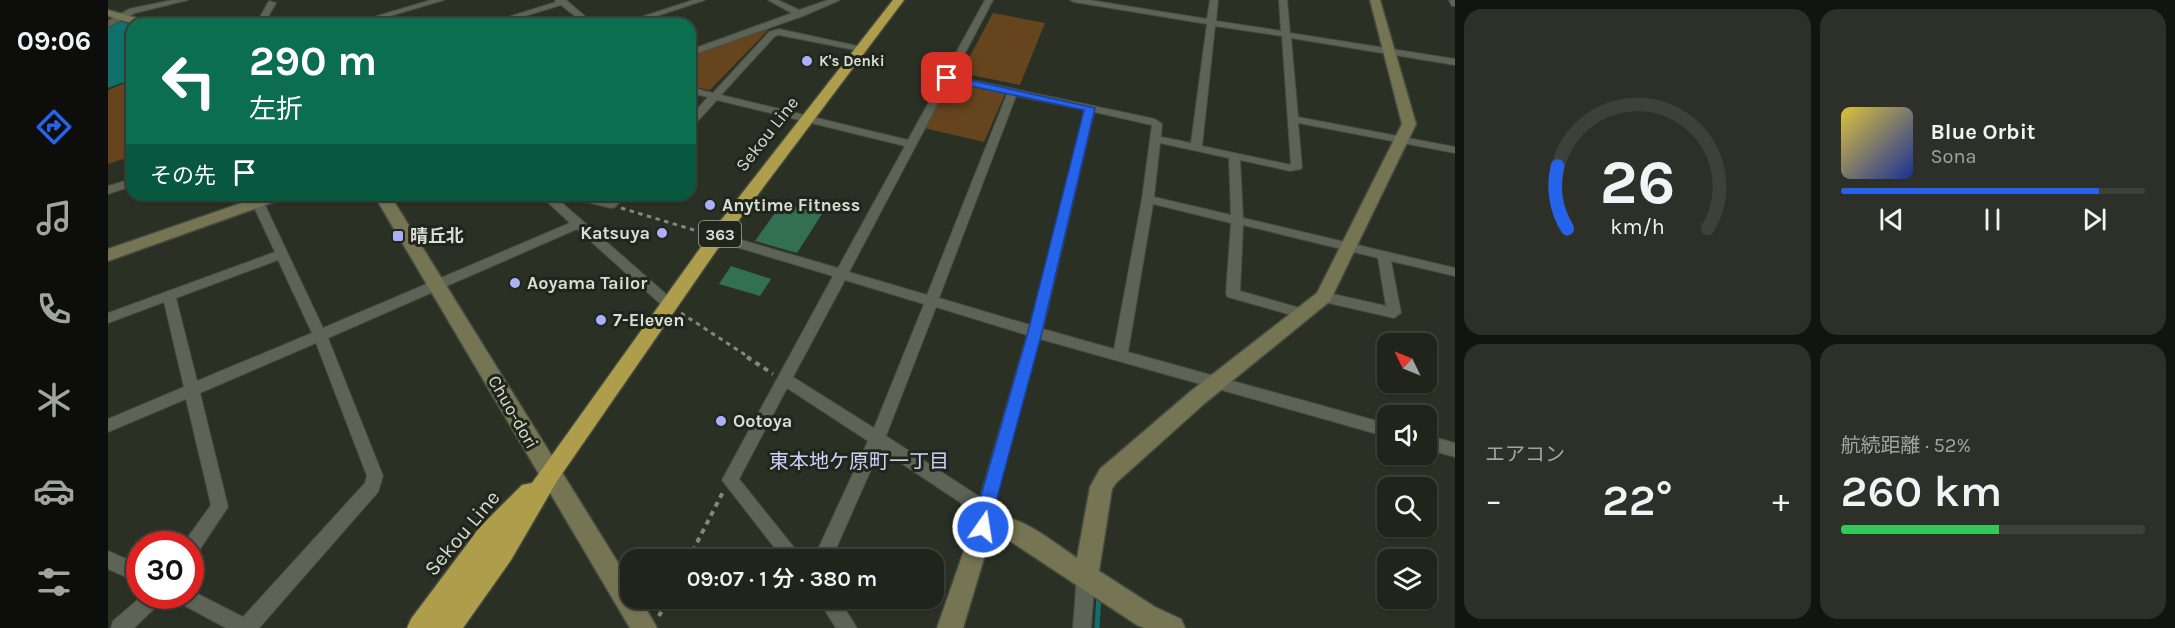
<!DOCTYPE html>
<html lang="ja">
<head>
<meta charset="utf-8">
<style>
  body { margin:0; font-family:Karla,"Noto Sans JP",sans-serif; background:#2d3028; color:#f1f3f6; height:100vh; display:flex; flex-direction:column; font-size:22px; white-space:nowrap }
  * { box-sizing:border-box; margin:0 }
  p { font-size:20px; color:#a2a4a3 }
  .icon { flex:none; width:33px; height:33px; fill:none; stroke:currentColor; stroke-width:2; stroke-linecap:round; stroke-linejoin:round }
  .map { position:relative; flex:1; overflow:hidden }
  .panel { display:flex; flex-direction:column; gap:9px; padding:9px; background:#12140f; width:720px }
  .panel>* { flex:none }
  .hud { position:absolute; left:18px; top:18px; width:570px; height:183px; border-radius:18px; box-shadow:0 2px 4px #0004,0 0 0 2px #3d413a; background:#0b6e4f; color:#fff; overflow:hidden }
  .needle { width:39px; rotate:313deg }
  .fabs { position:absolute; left:1269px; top:333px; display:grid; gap:12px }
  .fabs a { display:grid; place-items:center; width:60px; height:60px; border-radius:12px; background:#20241b; box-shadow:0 2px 4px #0004,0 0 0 2px #3d413a; font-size:30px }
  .speed { position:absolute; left:18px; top:531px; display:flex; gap:12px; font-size:30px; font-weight:700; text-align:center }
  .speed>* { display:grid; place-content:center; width:78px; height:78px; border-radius:50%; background:#20241b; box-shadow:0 2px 4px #0004,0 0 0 2px #3d413a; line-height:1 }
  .speed .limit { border:9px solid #d22; background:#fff; color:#111 }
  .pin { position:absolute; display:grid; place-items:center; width:51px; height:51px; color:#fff; margin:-26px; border-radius:12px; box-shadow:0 3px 9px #0006 }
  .me { position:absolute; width:66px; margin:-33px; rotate:13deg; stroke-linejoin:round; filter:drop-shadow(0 0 4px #0008) }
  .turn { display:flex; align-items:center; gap:21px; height:126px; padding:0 24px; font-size:27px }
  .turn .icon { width:78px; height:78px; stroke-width:2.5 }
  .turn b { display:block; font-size:42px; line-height:51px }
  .then { display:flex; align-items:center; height:57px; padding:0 24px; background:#0003; gap:12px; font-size:22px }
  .big { font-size:45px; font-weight:600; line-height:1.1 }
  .panel .tile { flex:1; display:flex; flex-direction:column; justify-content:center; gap:9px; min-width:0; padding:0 21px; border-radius:18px; background:#2d3028 }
  .panel .dial { align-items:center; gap:0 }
  .dial svg { height:156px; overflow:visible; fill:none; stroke:#3d413a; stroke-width:7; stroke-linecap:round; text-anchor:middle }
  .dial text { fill:#f1f3f6; stroke:none }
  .song { display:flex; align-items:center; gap:18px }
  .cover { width:72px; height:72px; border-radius:9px; background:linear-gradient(135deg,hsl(50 70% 55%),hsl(230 70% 35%)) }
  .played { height:6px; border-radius:3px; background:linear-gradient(90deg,#2563eb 85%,#3d413a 85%) }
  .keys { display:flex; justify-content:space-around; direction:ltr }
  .heat { display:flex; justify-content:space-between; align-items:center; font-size:33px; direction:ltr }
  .charge { height:9px; border-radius:4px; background:linear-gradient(90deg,#34c759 52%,#3d413a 0) }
  .panel .tiles { flex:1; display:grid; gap:9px; grid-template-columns:repeat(2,1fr) }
  .trip { position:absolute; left:512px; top:549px; width:324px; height:60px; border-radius:18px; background:#20241b; box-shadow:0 2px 4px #0004,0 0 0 2px #3d413a; font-weight:600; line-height:60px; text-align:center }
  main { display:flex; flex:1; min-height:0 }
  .tabs { display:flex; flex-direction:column; width:108px; justify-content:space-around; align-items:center; background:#0d0e0b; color:#a2a4a3 }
  .tabs .icon { width:42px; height:42px }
  .tabs .active { color:#2563eb }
  .tabs b { font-size:27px; color:#f1f3f6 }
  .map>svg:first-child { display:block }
  .green { fill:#66451e }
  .water { fill:#0f716b }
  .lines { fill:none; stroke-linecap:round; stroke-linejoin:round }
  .stream { stroke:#0f716b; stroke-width:5 }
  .building { fill:#337051 }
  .street-casing { stroke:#464b41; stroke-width:2 }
  .secondary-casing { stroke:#464b41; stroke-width:3 }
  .highway-casing { stroke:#464b41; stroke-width:3 }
  .path-far1 { stroke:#83887e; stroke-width:3; stroke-dasharray:4.5 4.5; stroke-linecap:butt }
  .path { stroke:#83887e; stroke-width:4; stroke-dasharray:5 5; stroke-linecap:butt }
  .street { fill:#5d6456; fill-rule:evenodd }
  .secondary { fill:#757553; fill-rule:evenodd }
  .highway { fill:#ae9d4b; fill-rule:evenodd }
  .route { fill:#2563eb; stroke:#184099; stroke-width:1.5 }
  .poi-dot { fill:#aab0fb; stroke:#21261a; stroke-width:2 }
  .labels { text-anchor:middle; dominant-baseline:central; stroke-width:6; stroke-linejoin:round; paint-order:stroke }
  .far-poi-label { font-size:15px; font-weight:bold; fill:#d9ddd5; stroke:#21261a; text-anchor:start }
  .shield { fill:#21261a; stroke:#a2a69d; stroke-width:1.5 }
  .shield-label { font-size:16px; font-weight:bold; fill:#d9ddd5 }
  .street-label { font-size:18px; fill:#d9ddd5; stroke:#21261a }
  .poi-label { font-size:18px; font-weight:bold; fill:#d9ddd5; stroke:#21261a; text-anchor:start }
  .neighbourhood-label { font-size:20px; fill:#ccd1fc; stroke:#21261a }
  .near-street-label { font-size:21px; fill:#d9ddd5; stroke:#21261a }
</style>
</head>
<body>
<main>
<nav class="tabs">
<b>09:06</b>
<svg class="icon active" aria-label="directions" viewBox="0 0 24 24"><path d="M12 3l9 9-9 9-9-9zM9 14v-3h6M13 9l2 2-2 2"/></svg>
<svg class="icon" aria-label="music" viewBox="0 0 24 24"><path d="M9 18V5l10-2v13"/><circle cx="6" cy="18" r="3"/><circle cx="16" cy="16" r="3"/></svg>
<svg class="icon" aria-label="phone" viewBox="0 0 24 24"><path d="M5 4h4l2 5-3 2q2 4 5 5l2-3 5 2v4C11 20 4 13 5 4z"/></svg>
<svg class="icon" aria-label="climate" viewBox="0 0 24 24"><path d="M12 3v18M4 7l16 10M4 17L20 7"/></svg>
<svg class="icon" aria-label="car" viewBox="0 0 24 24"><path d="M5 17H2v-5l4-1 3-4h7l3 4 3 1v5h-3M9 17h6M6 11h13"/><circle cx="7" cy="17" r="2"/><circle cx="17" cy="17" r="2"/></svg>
<svg class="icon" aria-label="filters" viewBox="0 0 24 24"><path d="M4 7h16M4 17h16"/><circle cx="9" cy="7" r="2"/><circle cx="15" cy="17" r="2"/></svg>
</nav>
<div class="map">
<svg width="1347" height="628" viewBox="0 0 1347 628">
  <rect width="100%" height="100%" fill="#2a3024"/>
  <path class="green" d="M885,13L937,23L912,85L853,73Z
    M659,28H662L602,90L582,86V55Z
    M24,80V156L0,164V90Z
    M844,82L897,94L876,142L816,128Z"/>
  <path class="water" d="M12,21L24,25V79L0,88V27Z"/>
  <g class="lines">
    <path class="stream" d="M989,628L991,594"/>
  </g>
  <path class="building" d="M674,203L714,214L689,253L647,241Z
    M623,266L663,279L652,296L611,284Z"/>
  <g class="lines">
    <defs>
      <path id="street" d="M64,0H80L27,13L0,27V21L21,9Z
        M323,0H336L255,24H242Z
        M447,0H458L486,24H477L453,5L391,24H378L448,2Z
        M585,0H597L525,24H512Z
        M660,0H670L691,10L720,0H732L695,16L582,56V50L684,13Z
        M877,0H885L845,76L1047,119L1054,124L1053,137L1083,143L1099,24L966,2L962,0H981L1099,19L1102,0H1110L1108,21L1173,31L1171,0H1179L1182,33L1347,59V65L1183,38L1190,117L1347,147V153L1190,123L1194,167L1193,169L1182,171L1132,160L1135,218L1347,268V276L1283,261L1293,313L1286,318L1216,302L1209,297L1216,292L1278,306L1270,258L1135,225L1132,291L1199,310L1201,313L1194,318L1120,297L1118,294L1123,223L1045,204L1020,352L1280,424V437L932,339L885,509L881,533L875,535L869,533L866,527L868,513L772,449L723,560H705L760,441L679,388L631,479L696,560H676L614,480L725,276L605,240L603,237L609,233L730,268L797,146L609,100L586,125L582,126V117L600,97L582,93V87L605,93L661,32L671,29L754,47L758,50L757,52L671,35L667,36L613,95L800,140ZM1107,26L1174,36L1183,165L1094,146ZM842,81L899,94L819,295L741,272ZM908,96L977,110L922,325L831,298ZM986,112L1044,125L1034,199L1006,349L935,329ZM1052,143L1121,158L1123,215L1046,197ZM737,280L816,304L766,428L685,377ZM828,307L919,335L872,497L778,436Z
        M1341,0H1347V6H1344Z
        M161,1L168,3L156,24H148Z
        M24,179V186L0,194V186Z
        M432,195H445L567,302L569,305L567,308H557L469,229L220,338L275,476L270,492L151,628H118L70,602L67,596H82V590L135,617L257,483L259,476L208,343L92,393L120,507L88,555L82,557V544H75L103,505L78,399L0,432V419L76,387L56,302L0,323V313L167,252L144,203L150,199L156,203L215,328L462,223ZM170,260L204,333L89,381L68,298Z
        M460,195H481L501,200L505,195H518L507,207L503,208L462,198Z
        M1318,435L1347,443V457L1318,449Z
        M0,551L32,565V583L0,569Z
        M978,566L984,569L987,575L983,628H965L969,575L972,569Z
        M34,596H56L53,602L26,628H3L5,621Z
        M709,598H730L749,628H728Z"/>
      <path id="secondary" d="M1262,0H1272L1308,124L1222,301L1097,403L1008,483L1004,489L991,571L1047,607L1073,619L1077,628H1036L1029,625L899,539L882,538L855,628H829L867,519C904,505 940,539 969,558L982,487L992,469L1083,391L1209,293L1294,124Z
        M0,10L43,22L45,24H26L0,16Z
        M157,195H180L177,198L0,261V249Z
        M266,195H282L522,582V598H532L549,628H522Z"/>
      <path id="highway" d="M785,0H796L615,241L449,481L403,560L355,628H299L303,619L372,527L414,485L424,483L603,233Z"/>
    </defs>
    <use href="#street" class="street-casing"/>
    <use href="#secondary" class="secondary-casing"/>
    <use href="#highway" class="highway-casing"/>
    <path class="path-far1" d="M513,208L596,233
      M573,313L642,358"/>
    <path class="path" d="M639,357L665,374
      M580,560L615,492
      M551,616L560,598"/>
    <use href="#street" class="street"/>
    <use href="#secondary" class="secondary"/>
    <use href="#highway" class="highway"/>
  </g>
  <path class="route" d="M839,75L987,108L934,332L886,509L881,532L875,535L869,532L866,527L869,509L920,332L976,110L835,80L834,78Z"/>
  <g class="poi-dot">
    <circle cx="699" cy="61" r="6"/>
    <circle cx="602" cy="205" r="6"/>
    <circle cx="554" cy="233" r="6"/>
    <rect x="284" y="230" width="12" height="12" rx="3"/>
    <circle cx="407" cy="283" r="6"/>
    <circle cx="493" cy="320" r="6"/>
    <circle cx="613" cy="421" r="6"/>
  </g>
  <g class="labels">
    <g class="far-poi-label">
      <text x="711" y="61">K's Denki</text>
    </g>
    <rect class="shield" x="591" y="221" width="42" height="26" rx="4.5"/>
    <g class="shield-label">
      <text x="612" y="234">363</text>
    </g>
    <g class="street-label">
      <text transform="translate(659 134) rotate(-52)">Sekou Line</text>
      <text transform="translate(405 412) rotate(60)">Chuo-dori</text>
    </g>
    <g class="poi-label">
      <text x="614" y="205">Anytime Fitness</text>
      <text x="542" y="233" text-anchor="end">Katsuya</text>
      <text x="302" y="236">晴丘北</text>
      <text x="419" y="283">Aoyama Tailor</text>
      <text x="505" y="320">7-Eleven</text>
      <text x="625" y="421">Ootoya</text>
    </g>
    <g class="neighbourhood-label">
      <text x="751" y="461">東本地ケ原町一丁目</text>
    </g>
    <g class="near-street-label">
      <text transform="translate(354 533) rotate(-50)">Sekou Line</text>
    </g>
  </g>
</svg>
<div class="fabs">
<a><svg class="needle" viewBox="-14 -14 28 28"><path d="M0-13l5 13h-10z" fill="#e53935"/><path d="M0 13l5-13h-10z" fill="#a2a4a3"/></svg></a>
<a><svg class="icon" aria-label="sound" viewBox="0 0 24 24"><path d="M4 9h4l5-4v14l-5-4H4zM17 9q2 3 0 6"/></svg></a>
<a><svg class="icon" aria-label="search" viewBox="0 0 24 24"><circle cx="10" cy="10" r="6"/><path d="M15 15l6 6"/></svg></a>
<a><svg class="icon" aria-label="layers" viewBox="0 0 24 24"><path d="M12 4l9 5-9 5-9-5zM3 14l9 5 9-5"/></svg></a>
</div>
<div class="speed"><div class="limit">30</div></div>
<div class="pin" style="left:839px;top:78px;background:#d93025"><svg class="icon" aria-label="arrive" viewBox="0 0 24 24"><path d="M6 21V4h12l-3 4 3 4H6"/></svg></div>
<svg class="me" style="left:875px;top:527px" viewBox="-20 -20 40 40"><circle r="17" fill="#2563eb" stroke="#fff" stroke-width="3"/><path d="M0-11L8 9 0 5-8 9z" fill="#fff"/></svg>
<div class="trip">09:07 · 1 分 · 380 m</div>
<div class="hud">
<div class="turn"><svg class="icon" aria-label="left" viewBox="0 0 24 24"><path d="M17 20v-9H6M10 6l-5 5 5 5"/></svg><div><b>290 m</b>左折</div></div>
<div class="then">その先<svg class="icon" aria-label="arrive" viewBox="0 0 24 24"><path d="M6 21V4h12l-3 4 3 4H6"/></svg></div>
</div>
</div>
<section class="panel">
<div class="tiles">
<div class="tile dial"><svg viewBox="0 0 100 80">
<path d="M14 69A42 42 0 1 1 86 69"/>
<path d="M14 69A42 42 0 0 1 9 37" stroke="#2563eb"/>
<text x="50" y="56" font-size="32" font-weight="700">26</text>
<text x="50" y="72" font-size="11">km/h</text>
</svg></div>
<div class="tile">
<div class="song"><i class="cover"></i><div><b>Blue Orbit</b><p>Sona</p></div></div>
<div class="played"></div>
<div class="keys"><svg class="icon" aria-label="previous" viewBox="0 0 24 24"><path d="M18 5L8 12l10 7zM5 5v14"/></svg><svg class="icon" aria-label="pause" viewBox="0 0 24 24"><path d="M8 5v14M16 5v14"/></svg><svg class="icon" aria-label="next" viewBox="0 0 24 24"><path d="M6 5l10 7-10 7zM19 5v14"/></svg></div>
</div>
<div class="tile"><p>エアコン</p>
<div class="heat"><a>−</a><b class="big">22°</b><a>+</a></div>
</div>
<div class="tile"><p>航続距離 · 52%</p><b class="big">260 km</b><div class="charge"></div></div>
</div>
</section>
</main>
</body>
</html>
